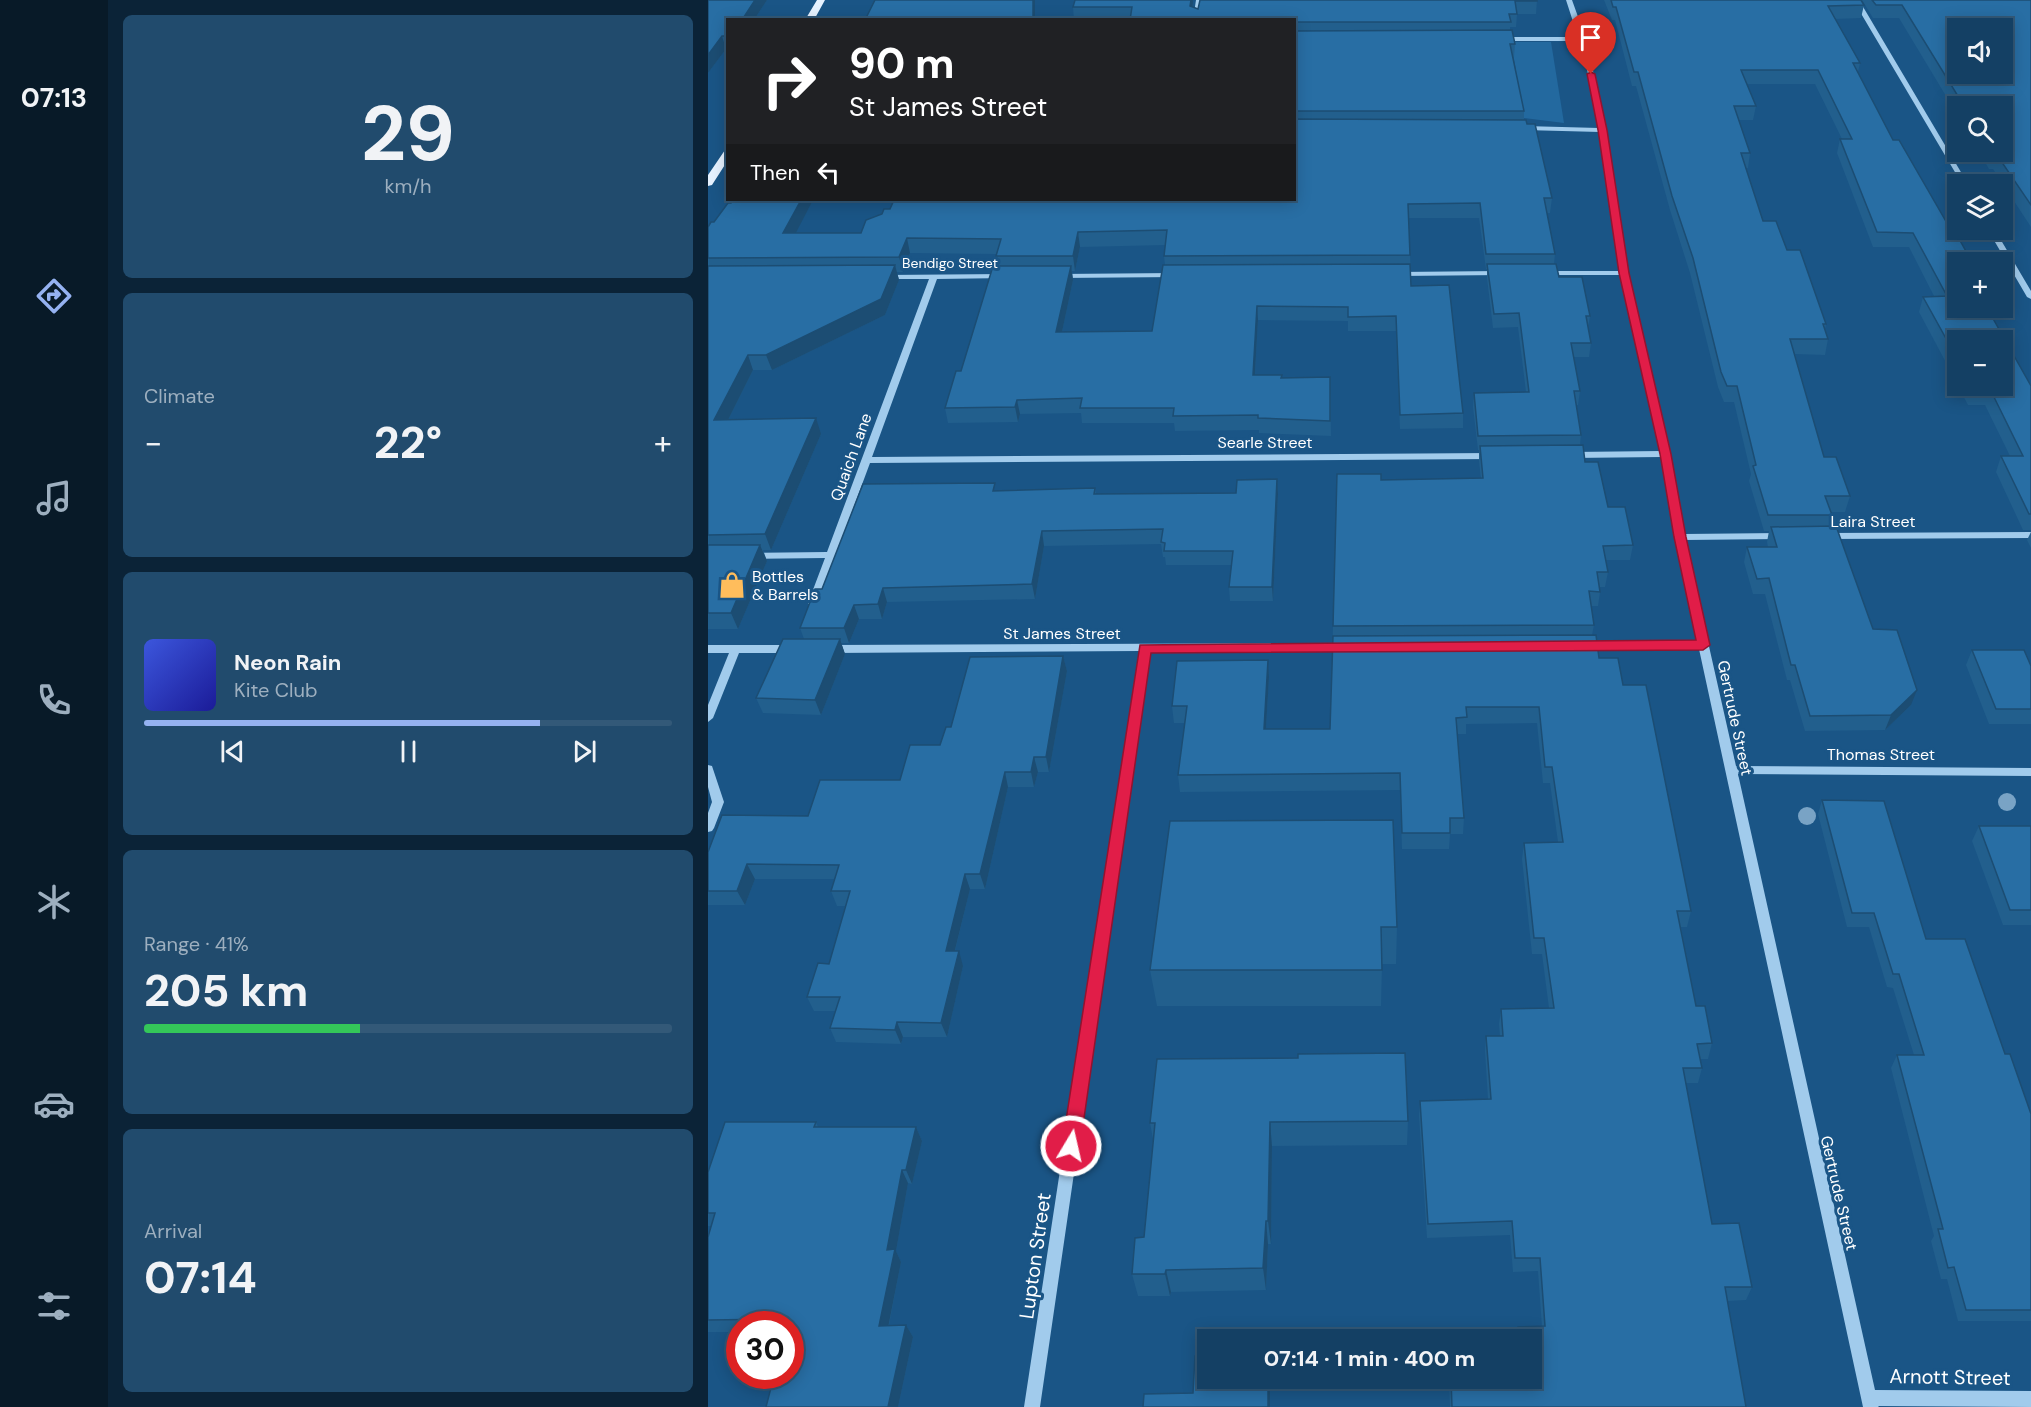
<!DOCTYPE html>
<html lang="en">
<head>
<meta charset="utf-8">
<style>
  body { margin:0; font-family:"DM Sans",sans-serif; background:#214b6d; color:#f1f3f6; height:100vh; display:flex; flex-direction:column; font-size:22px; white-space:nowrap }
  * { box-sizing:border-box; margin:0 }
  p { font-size:20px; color:#9dafbf }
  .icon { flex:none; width:33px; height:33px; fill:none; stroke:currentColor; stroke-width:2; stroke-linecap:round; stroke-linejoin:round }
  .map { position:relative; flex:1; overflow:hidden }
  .side { display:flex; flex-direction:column; gap:15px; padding:15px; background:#0b2337; width:600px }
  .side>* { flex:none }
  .banner { position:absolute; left:18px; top:18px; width:570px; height:183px; border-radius:0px; box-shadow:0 3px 15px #0003,0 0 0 2px #335978; background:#202124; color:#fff; overflow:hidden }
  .buttons { position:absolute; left:1239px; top:18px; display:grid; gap:12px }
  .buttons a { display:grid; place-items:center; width:66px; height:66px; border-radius:0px; background:#144064; box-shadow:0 3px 15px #0003,0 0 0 2px #335978; font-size:30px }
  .speed { position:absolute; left:18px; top:1311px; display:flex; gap:12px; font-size:30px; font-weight:700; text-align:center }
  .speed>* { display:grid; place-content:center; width:78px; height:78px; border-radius:50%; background:#144064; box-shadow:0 3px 15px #0003,0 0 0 2px #335978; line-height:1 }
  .speed .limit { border:9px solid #d22; background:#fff; color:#111 }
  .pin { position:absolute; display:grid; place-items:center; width:51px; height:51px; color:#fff; margin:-62px -26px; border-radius:50% 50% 50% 0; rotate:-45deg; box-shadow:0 0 6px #0007 }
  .pin .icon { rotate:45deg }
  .me { position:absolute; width:66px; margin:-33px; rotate:9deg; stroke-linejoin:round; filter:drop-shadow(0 0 4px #0008) }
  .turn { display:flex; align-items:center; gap:21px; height:126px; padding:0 24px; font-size:27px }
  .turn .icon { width:78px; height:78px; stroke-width:2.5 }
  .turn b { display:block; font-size:42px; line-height:51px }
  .then { display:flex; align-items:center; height:57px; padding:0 24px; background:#0003; gap:12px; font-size:22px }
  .big { font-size:45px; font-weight:700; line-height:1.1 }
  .side .widget { flex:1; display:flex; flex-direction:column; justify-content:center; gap:9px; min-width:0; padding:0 21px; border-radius:9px; background:#214b6d }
  .side .dial { align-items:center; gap:0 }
  .dial b { font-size:78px; line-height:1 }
  .song { display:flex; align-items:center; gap:18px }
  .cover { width:72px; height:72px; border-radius:9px; background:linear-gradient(135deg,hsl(230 70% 55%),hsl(240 70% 35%)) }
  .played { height:6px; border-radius:3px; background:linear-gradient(90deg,#95b2f1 75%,#335978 75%) }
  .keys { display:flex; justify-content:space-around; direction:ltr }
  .heat { display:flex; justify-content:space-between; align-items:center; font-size:33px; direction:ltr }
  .charge { height:9px; border-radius:4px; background:linear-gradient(90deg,#34c759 41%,#335978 0) }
  .trip { position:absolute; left:489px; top:1329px; width:345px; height:60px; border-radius:0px; background:#144064; box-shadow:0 3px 15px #0003,0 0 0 2px #335978; font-weight:700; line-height:60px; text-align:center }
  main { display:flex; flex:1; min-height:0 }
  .tabs { display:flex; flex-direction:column; width:108px; justify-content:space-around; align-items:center; background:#081a28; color:#9dafbf }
  .tabs .icon { width:42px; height:42px }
  .tabs .active { color:#95b2f1 }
  .tabs b { font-size:27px; color:#f1f3f6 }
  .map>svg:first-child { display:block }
  .green { fill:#23699f }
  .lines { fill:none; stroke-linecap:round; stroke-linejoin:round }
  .minor { fill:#a1cbec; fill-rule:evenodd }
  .major { fill:#e6f2ff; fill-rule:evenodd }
  .tree { fill:#79a3c5 }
  .wall { fill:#225f8d; fill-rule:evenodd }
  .shaded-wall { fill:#1c4d73 }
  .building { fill:#286ea4; stroke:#1c4d73; stroke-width:1.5; fill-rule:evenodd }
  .route { fill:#e11d48; stroke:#92132f; stroke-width:1.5 }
  .labels { text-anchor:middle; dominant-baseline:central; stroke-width:6; stroke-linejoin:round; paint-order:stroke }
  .far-street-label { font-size:14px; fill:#fff; stroke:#1a5586 }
  .street-label { font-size:16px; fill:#fff; stroke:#1a5586 }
  .poi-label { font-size:16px; fill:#fff; stroke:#1a5586; text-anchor:start }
  .near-street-label { font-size:20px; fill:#fff; stroke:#1a5586 }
</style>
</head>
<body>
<main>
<nav class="tabs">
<b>07:13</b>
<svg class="icon active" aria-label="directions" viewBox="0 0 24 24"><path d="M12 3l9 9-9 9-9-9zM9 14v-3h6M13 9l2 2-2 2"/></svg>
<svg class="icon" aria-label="music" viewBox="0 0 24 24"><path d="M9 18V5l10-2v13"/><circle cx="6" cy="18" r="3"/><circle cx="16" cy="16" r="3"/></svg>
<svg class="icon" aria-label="phone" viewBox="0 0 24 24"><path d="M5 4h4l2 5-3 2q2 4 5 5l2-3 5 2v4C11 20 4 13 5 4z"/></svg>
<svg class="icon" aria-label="climate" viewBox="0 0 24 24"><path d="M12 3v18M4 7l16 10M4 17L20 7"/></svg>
<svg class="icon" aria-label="car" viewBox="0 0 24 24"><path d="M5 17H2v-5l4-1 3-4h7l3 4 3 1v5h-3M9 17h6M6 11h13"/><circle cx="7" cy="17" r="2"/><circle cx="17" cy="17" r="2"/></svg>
<svg class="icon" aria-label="filters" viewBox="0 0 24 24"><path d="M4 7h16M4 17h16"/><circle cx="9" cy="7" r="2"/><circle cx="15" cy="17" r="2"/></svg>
</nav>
<section class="side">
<div class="widget dial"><b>29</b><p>km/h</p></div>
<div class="widget"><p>Climate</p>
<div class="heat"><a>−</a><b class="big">22°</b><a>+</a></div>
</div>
<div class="widget">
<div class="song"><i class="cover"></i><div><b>Neon Rain</b><p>Kite Club</p></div></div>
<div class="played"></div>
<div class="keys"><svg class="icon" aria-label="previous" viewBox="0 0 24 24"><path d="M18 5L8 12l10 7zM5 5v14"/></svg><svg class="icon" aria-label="pause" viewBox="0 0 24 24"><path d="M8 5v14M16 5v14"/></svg><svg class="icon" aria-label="next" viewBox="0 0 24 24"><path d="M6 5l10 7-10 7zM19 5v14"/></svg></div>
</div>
<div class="widget"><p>Range · 41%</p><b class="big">205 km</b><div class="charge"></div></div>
<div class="widget"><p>Arrival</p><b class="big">07:14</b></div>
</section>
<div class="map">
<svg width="1323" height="1407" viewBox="0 0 1323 1407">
  <rect width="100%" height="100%" fill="#1a5586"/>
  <path class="green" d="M803,42H843L856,123L816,118Z"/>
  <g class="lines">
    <path class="minor" d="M488,0H494L491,20H485Z
      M858,0H864L878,39L898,130L920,273L962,454L976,534L1074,533L1079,536L1074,539L977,540L1028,766L1323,768V776L1030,774L1167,1390L1323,1391V1407L1170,1406L1171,1407H1155L991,649L876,650L871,646L876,642H990L967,537L954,457L863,458L859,455L863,452L953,451L913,275H837L833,273L837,271H912L892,132L815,130L812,128L815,126L891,128L876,55L871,41H794L791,39L794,37H870Z
      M1145,0H1151L1260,184H1254Z
      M1280,230H1287L1323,291V299L1319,297Z
      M792,271H795V275L690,276L686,274L690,272Z
      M468,273H471V277L351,278L347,276L351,274Z
      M297,274H300V278L229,279L164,457L784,453L788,456L784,459L162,463L110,603L105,606L102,605L100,603L117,558L42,559L37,556L42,553L119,552L221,279H177L173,277L177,275Z
      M1323,532V538L1119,539L1114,536L1119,533Z
      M639,643L644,647L639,651H442L332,1407H316L431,651L123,653L118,649L123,645Z
      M0,645H84L89,649L84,653H31L5,718L0,722V705L21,653H0Z
      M0,765L4,766L16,802L6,828L4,831L0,832V813L4,802L0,787Z"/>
    <path class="major" d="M109,0H117L106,20H97Z
      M20,149V160L4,185L0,186V175L17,150Z"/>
  </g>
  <g class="tree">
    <circle cx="1299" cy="802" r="9"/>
    <circle cx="1099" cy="816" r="9"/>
  </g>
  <path class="wall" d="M0,0H59L46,20H20V49H18L0,73Z
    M829,0L828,14H809L808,27H802V30L807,44L806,57H805L816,111V120L844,198L842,213H839L847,254L846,264L851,277L882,316L880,328L883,343L881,357H866L872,391L870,405H868L873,435L872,445L877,462L900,507L925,545L922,560H898L900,572L897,587H891L892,592L890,606H883L886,625L884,635L891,658L915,685L983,911L979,927H973L988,1006L1004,1043L1000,1059H992L994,1068L990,1083H978L1004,1224L1044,1287L1038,1300L1020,1301L1038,1407H742L741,1378H824V1340H808L810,1327H834L830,1271L805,1272L802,1235L719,1238L711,1116L712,1101L780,1099L777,1051L778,1036H792L791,1024L793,1009L841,1008L834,954H824L814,859L816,843L850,842L842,783H835L829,723L758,724V734H750L756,818L755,834H742L741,849H694L692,790L472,792L470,775L477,723H466L464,706L560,660L561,677L558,729H622L625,626L673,480L773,479L771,461V450H770L765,407L766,393L818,392L810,327L785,328L779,278V269H778L771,218H701L703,286L755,413V428L692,429L688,331H640V321L550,320L547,375L574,378L622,377L623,436L551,433V430L467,431L466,423H374L373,413L312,414L310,422L240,423L237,408L253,371L289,266L288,256V254L202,253L195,272H189L191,280L177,315L64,370H45L20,420L113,434L63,550H55L59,561L30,629H0V227L6,222L25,200H105L87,233H153L586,200V20H366L365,7L485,3V7L490,9ZM457,245L456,256L457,265L444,331L354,332L365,280L364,271H367L372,247Z
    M896,0H1153L1156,5L1153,18L1127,19L1152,63L1150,72L1185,140L1288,308L1285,318L1323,386V530H1315L1288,472L1293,456H1302L1277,405H1260L1250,386H1294L1250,340V385L1211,312L1215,297L1226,296L1201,247H1165L1129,153L1132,139H1134L1107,84H1039L1048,106L1045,120H1031L1042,153L1040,168H1038L1055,221L1079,250L1118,324L1117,329L1120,339L1117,355L1087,354L1116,457L1142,496L1137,512H1123L1124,515L1121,526L1165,629L1203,705L1177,730L1097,731L1082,680H1079L1057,594H1045L1036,562L1039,547H1060L1059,542L1061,531H1056L1041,481L1043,474L1026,402H1016L1010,387L982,273L962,210L928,86H924L907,20H904Z
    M1154,0H1323V227L1285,169H1281L1271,152H1294V106H1250V116L1191,18H1165Z
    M569,479L570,494L565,601H522L521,587L523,565H458L457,557H455L453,544L336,546L327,599L179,602L174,619H151L141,643H133L137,654L113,715L55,713L48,698L96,639L92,628L114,589L288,491L387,488L388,494L528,493Z
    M1323,532V548L1319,540Z
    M1264,650L1323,666V724H1281L1258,665Z
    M355,656L359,671L341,772H330L326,787H300L277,889H262L247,951L255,966L239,1037H195L193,1044L128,1042L122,1028L127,1011H106L99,997L121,964L137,906H129L123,891L126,879H47L37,905H0V852L100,816L192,780L232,745L243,727Z
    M1114,800L1218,939L1297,1054L1323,1114V1321H1250L1239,1279H1233L1223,1241L1226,1236L1183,1068L1189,1055H1206L1185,988L1179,987L1161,927H1139L1110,814Z
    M462,821L689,927L688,964H674L673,1006H449L442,970Z
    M1271,826H1323V925H1295L1264,841Z
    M700,1121L699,1145L564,1146L563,1244H560L558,1290L463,1292L462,1296H430L424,1274L436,1237L445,1139L442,1123Z
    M17,1122H108L110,1127H208L214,1141L204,1184L200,1183L188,1251L193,1262L181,1325H198L205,1337L190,1407H58L64,1381H63L59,1376H82V1324H32V1332H0V1237L3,1226H0V1172Z"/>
  <path class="shaded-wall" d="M47,0H59L46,20H34Z
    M325,0H327V20H325Z
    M483,0H485V3L483,20L482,6Z
    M14,36L18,49L0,73V55Z
    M93,200H105L80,248L75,233Z
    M370,232L372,247L367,271L365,256Z
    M199,238L202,253L195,272L191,257Z
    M187,265L191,280L177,315L64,370L58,355Z
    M363,266L365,280L351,346L348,332Z
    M549,306L550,320L546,390L545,375Z
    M40,355L45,370L12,436L6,420Z
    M309,400L312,414L310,422L307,407Z
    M108,418L113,434L63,550L57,534Z
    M569,479L570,494L565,601L564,587Z
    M334,531L336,546L327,599L324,584Z
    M52,545L59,561L30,629L23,613Z
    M175,588L179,602L174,619L170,604Z
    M146,605L151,619L141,643L136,628Z
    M132,639L137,654L113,715L107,700Z
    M355,656L359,671L341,772L338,757Z
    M560,660L561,677L557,745L556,729Z
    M1209,690L1203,705L1177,730L1183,715Z
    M326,757L330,772L326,787L323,772Z
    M297,772L300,787L277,889L272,874Z
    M39,864L47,879L37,905L29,891Z
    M257,874L262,889L243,966L238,951Z
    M251,951L255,966L239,1037L233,1023Z
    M189,1022L195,1037L193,1044L187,1030Z
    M562,1122L564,1146L563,1244L560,1221Z
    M208,1127L214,1141L204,1184L198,1170Z
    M194,1170L200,1183L188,1251L193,1262L178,1338L171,1326L179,1250Z
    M558,1221L560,1244L558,1290L555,1268Z
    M458,1270L463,1292L462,1296L457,1274Z
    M198,1325L205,1337L190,1407H180Z
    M560,1378H562V1407H560Z"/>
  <path class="building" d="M0,0H47L34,20H20V36H14L0,55Z
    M167,0H325V20H157Z
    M367,0H483L482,6L490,9L492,0H829V1H807L809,14H801L803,22H586V20H422L424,7H365Z
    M903,0H1153L1156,5L1120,6L1152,63H1145L1185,140H1191L1247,237H1250L1264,262H1250V308H1279L1323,386V514H1321L1293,456H1315L1282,389L1265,390L1263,386H1294V340H1250V360L1215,297L1239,296L1205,233L1169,232L1132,139H1144L1110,70H1033L1048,106H1026L1042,153H1033L1055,221H1068L1079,250H1092L1118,324H1115L1120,339H1082L1116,457H1128L1142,496H1117L1124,515H1060L1045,466L1048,465L1029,386H1019L1013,372L985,258L964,196L930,72H926L908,7H905Z
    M1164,0H1323V205L1289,155H1286L1283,152H1294V106H1256L1194,5H1168ZM1250,28H1294V74H1250Z
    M804,30L807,44H802L816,111H586V31Z
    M586,119L818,120L819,124H827L844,198H836L847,254H778L772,203L700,204L702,255L456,256L459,230L370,232L365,256H288L293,239L199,238L191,257L0,258V227L3,222H6L20,203H23L25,200H93L75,233H153L158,220L174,214L176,209H182L186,200H586Z
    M702,264L703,286L741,285L755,413L692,415L688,316L640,317V307L549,306L545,375H574L573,378L622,377V421L550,418V415L465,416L466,408H372L374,398L309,400L307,407L237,408L248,371H253L285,266H363L348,332L444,331L455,265Z
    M779,264H848L851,277H874L882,316H878L883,343H863L872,391H866L873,435L770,436L766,393L821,392L811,313L786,314Z
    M187,265L173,299L58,355H40L6,420L108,418L57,534L0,535V266Z
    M875,445L877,462H890L900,507H917L925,545L895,546L900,572H889L892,592L881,591L886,625L625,626L629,474H673V480L775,478L772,446Z
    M569,479L564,587H521L525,551H456L457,543L453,542L455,529L334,531L324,584L175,588L170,604L146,605L136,628H92L107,589H114L155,484L287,483L285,491L387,488L386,494L528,493L529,480Z
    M1128,526L1165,629L1189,630L1209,690L1183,715L1102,716L1087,665H1083L1061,578L1049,579L1039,547H1069L1063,527Z
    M0,545H52L23,613H0Z
    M888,635L891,658H910L915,685H938L983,911H969L988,1006H997L1004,1043L989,1044L994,1068H975L1004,1224L1031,1223L1044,1287H1017L1038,1407H744L743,1378H824V1340H811L810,1327L837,1326L832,1258H807L804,1221L720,1224L712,1101L783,1099L778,1036H795L793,1009L846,1008L836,938H826L816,843L855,842L844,767H837L831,707H758L759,717L748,718L756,818H742V833H694L692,773L470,775L479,706H464L469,661L560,660L556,729H622L625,636Z
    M75,639H132L107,700L48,698Z
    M1264,650H1316L1323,666V709H1288Z
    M355,656L338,757H326L323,772H297L272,874H257L238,951H251L233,1023L189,1022L187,1030L122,1028L132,997H99L110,963L121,964L142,891H123L131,865L39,864L29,891H0V852L14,815L100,816L112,780H192L202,745H232L238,727H243L262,657Z
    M1114,800L1176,801L1218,939H1257L1297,1054H1302L1323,1114V1310H1258L1246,1267L1240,1268L1230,1229H1235L1189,1055H1216L1191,974H1185L1166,913H1144Z
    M685,820L689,927H673L674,970H442L462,821Z
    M1271,826H1323V910H1302Z
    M697,1053L700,1121L562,1122L560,1221H558L555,1268L458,1270L457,1274H424L427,1238L436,1237L447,1123H442L449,1059L590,1058V1054Z
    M17,1122H108L106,1127H208L198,1170H194L179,1250L187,1249L171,1326L198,1325L180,1407H58L66,1376H82V1324H65L67,1319L0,1320V1237L7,1213H0V1172Z
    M487,1356H500V1378H560V1407H435L436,1394L485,1393Z"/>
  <path class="route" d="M883,72L887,74L899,130L921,273L963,454L978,537L1002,645L995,650L443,653L372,1146L369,1152L363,1154L357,1152L354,1146L432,645L988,640L966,537L952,454L911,273L890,130L879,74Z"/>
  <defs>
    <symbol id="shop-bare" viewBox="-9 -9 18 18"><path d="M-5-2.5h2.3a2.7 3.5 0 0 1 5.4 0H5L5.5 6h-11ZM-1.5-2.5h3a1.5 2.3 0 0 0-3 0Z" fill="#ffbd5c" stroke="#1a5586" stroke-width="2.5" paint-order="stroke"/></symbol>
  </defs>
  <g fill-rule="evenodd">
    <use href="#shop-bare" x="5" y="566" width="38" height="38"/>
  </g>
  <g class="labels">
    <g class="far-street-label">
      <text x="242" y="263">Bendigo Street</text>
    </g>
    <g class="street-label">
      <text x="557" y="442">Searle Street</text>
      <text transform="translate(143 457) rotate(-70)">Quaich Lane</text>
      <text x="1165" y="521">Laira Street</text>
      <text x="354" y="633">St James Street</text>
      <text transform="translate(1027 718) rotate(78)">Gertrude Street</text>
      <text x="1173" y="754">Thomas Street</text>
      <text transform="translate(1131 1193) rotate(77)">Gertrude Street</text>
    </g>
    <g class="poi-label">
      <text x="44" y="576">Bottles<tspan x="44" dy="18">&amp; Barrels</tspan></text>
    </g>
    <g class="near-street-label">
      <text transform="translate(327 1256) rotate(-82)">Lupton Street</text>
      <text transform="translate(1242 1377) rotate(1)">Arnott Street</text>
    </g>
  </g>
</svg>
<div class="buttons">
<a><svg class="icon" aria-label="sound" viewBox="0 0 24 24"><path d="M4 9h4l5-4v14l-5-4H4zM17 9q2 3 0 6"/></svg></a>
<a><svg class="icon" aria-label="search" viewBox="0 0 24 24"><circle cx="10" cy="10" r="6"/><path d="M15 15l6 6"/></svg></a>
<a><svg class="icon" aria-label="layers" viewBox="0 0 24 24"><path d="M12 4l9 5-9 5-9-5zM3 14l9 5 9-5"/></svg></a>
<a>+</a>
<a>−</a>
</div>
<div class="speed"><div class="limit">30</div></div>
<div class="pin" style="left:883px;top:74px;background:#d93025"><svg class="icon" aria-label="arrive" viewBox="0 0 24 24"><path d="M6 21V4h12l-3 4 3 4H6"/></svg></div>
<svg class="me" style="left:363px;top:1146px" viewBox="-20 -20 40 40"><circle r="17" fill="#e11d48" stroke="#fff" stroke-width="3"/><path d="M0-11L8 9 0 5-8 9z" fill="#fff"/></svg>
<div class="trip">07:14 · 1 min · 400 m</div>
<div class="banner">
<div class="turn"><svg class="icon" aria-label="right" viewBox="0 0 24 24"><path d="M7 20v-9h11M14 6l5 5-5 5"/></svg><div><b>90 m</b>St James Street</div></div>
<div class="then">Then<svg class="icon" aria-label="left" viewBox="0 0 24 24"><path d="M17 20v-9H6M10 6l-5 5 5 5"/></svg></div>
</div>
</div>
</main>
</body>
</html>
